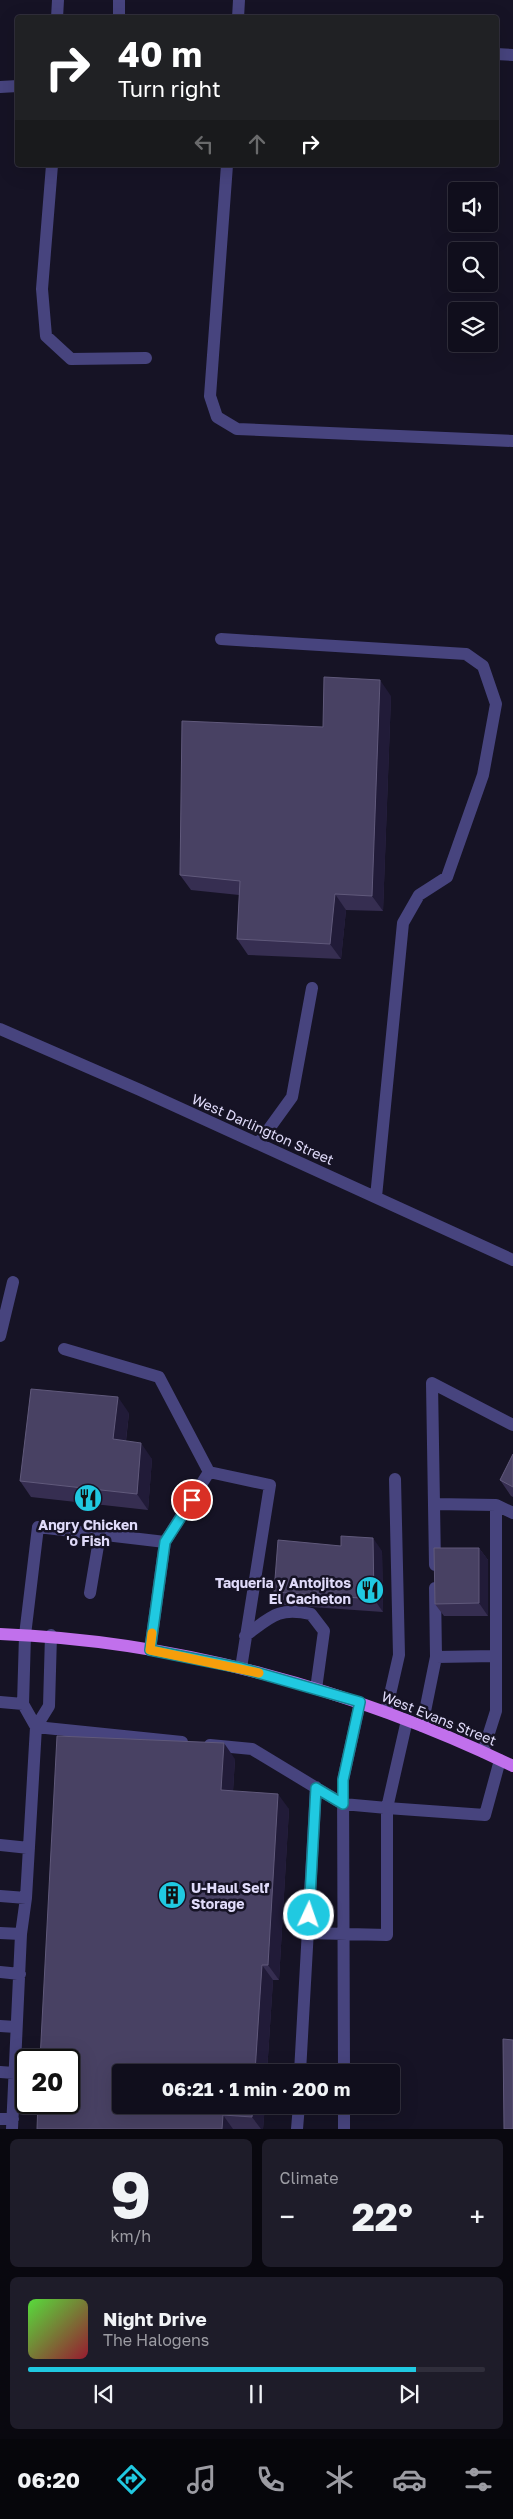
<!DOCTYPE html>
<html lang="en">
<head>
<meta charset="utf-8">
<style>
  body { margin:0; font-family:"Golos Text",sans-serif; background:#1e1c29; color:#f1f3f6; height:100vh; display:flex; flex-direction:column; font-size:19px; white-space:nowrap }
  * { box-sizing:border-box; margin:0 }
  p { font-size:16px; color:#9c9ca3 }
  .icon { flex:none; width:28px; height:28px; fill:none; stroke:currentColor; stroke-width:2; stroke-linecap:round; stroke-linejoin:round }
  .map { position:relative; height:2129px; overflow:hidden }
  .drawer { display:flex; flex-direction:column; gap:10px; padding:10px; background:#09080f; flex:1 }
  .drawer>* { flex:none }
  .banner { position:absolute; left:15px; top:15px; width:484px; height:152px; border-radius:5px; box-shadow:0 5px 20px #0002,0 0 0 1px #302e3b; background:#202124; color:#fff; overflow:hidden }
  .buttons { position:absolute; left:448px; top:182px; display:grid; gap:10px }
  .buttons a { display:grid; place-items:center; width:50px; height:50px; border-radius:5px; background:#100e1c; box-shadow:0 5px 20px #0002,0 0 0 1px #302e3b; font-size:25px }
  .speed { position:absolute; left:15px; top:2049px; display:flex; gap:10px; font-size:25px; font-weight:700; text-align:center }
  .speed>* { display:grid; place-content:center; width:65px; height:65px; border-radius:50%; background:#100e1c; box-shadow:0 5px 20px #0002,0 0 0 1px #302e3b; line-height:1 }
  .speed .limit { border:2px solid #111; border-radius:8px; background:#fff; color:#111 }
  .pin { position:absolute; display:grid; place-items:center; width:42px; height:42px; color:#fff; margin:-21px; border:2px solid #fff; border-radius:50%; box-shadow:0 1px 5px #0007 }
  .me { position:absolute; width:55px; margin:-28px; rotate:3deg; stroke-linejoin:round; filter:drop-shadow(0 0 4px #0008) }
  .turn { display:flex; align-items:center; gap:18px; height:105px; padding:0 20px; font-size:22px }
  .turn .icon { width:65px; height:65px; stroke-width:2.5 }
  .turn b { display:block; font-size:35px; line-height:42px }
  .lanes { display:flex; align-items:center; height:48px; padding:0 20px; background:#0003; justify-content:center; gap:25px; direction:ltr }
  .lanes .off { opacity:.35 }
  .big { font-size:38px; font-weight:700; line-height:1.1 }
  .drawer .card { flex:1; display:flex; flex-direction:column; justify-content:center; gap:8px; min-width:0; padding:0 18px; border-radius:8px; background:#1e1c29 }
  .drawer .dial { align-items:center; gap:0 }
  .dial b { font-size:65px; line-height:1 }
  .song { display:flex; align-items:center; gap:15px }
  .cover { width:60px; height:60px; border-radius:8px; background:linear-gradient(135deg,hsl(110 70% 55%),hsl(350 70% 35%)) }
  .played { height:5px; border-radius:2px; background:linear-gradient(90deg,#20c9e1 85%,#302e3b 85%) }
  .keys { display:flex; justify-content:space-around; direction:ltr }
  .heat { display:flex; justify-content:space-between; align-items:center; font-size:28px; direction:ltr }
  .drawer .tiles { flex:1; display:grid; gap:10px; grid-template-columns:1fr 1fr }
  .card:last-child { grid-column:span 2 }
  .trip { position:absolute; left:112px; top:2064px; width:288px; height:50px; border-radius:5px; background:#100e1c; box-shadow:0 5px 20px #0002,0 0 0 1px #302e3b; font-weight:700; line-height:50px; text-align:center }
  .tabs { display:flex; height:80px; justify-content:space-around; align-items:center; background:#06060b; color:#9c9ca3 }
  .tabs .icon { width:35px; height:35px }
  .tabs .on { color:#20c9e1 }
  .tabs b { font-size:22px; color:#f1f3f6 }
  .map>svg:first-child { display:block }
  .lines { fill:none; stroke-linecap:round; stroke-linejoin:round }
  .minor { stroke:#47447e; stroke-width:12 }
  .major { stroke:#c170ec; stroke-width:12 }
  .wall { fill:#362e51 }
  .shaded-wall { fill:#211b38 }
  .building { fill:#484163; stroke:#60597b }
  .route-casing { stroke:#158392; stroke-width:12 }
  .route { stroke:#20c9e1; stroke-width:9 }
  .slow { stroke:#f59e0b; stroke-width:9 }
  .labels { text-anchor:middle; dominant-baseline:central; stroke-width:5; stroke-linejoin:round; paint-order:stroke }
  .street-label { font-size:14px; fill:#e0dbfa; stroke:#161325 }
  .poi-label { font-size:14px; font-weight:bold; fill:#e0dbfa; stroke:#161325 }
</style>
</head>
<body>
<div class="map">
<svg width="513" height="2129" viewBox="0 0 513 2129">
  <rect width="100%" height="100%" fill="#161325"/>
  <g class="lines">
    <path class="minor" d="M57,18L58,0
      M119,18V0
      M238,18L239,0
      M496,54L513,55
      M0,87L18,86
      M52,165L42,289L46,336L71,359L146,358
      M227,165L210,396L217,417L237,429L513,441
      M221,639L466,654L483,666L496,704L483,775L447,877L419,895L403,923L376,1197
      M0,1029L140,1090L513,1260
      M258,1144L292,1097L312,988
      M0,1336L13,1282
      M64,1349L159,1377L209,1472
      M434,1504L496,1505L513,1513
      M435,1565L432,1383L513,1425
      M90,1593L100,1534
      M51,1635L49,1706L36,1727L23,1704L25,1635L38,1527L165,1542
      M245,1636C271,1617 277,1607 311,1614L324,1631L316,1689
      M150,1650L165,1542L209,1472L270,1485L241,1668
      M436,1657L496,1656
      M0,1702L23,1704
      M386,1712L399,1655L395,1479
      M407,1720L387,1808L485,1815L500,1760
      M422,1726L436,1657L435,1588
      M210,1745L252,1749L343,1804L387,1808V1935L308,1933
      M483,1752L496,1711V1505
      M0,1845L29,1848
      M0,1896L26,1898
      M0,1933L21,1934
      M0,1972L20,1974
      M0,2026L16,2027
      M0,2072L14,2073
      M300,2072L316,1787
      M344,2072L343,1780L360,1703
      M344,2105V2129
      M0,2119H13
      M12,2129L21,1934L26,1898L36,1727L182,1742
      M297,2129L299,2105"/>
    <path class="major" d="M0,1634C177,1641 353,1689 513,1766"/>
  </g>
  <path class="wall" d="M391,696L383,911L346,910L341,959L248,955L237,939L239,895L191,890L180,875L323,727Z
    M129,1413L126,1441L152,1459L148,1510L31,1497L20,1481Z
    M513,1454V1497L511,1496L500,1480Z
    M341,1546L382,1551L383,1612L283,1605L274,1592Z
    M479,1548L488,1560V1616H444L435,1604Z
    M235,1759L233,1791L289,1809L279,1980H273L267,2072H121L265,2105L263,2129H37Z"/>
  <path class="shaded-wall" d="M380,680L391,696L383,911L372,896Z
    M335,894L346,910L341,959L330,944Z
    M118,1397L129,1413L124,1455L113,1439Z
    M141,1443L152,1459L148,1510L137,1494Z
    M373,1538L382,1551L383,1612L374,1599Z
    M479,1548L488,1560V1616L479,1603Z
    M224,1743L235,1759L232,1806L221,1790Z
    M278,1794L289,1809L279,1980L268,1965Z
    M262,1965L273,1980L267,2072H255Z
    M253,2105H265L263,2129H261L252,2117Z
    M223,2115L233,2129H222Z"/>
  <path class="building" d="M324,677L380,680L372,896L335,894L330,944L237,939L240,881L180,875L182,721L323,727Z
    M31,1389L118,1397L113,1439L141,1443L137,1494L20,1481Z
    M513,1454V1487L500,1480Z
    M341,1536L373,1538L374,1599L274,1592L278,1540L341,1546Z
    M434,1548H479V1603L435,1604Z
    M57,1736L224,1743L221,1790L278,1794L268,1965H262L255,2072H121V2105H253L252,2117L223,2115L222,2129H37L38,2102H69V2060H40Z
    M503,2039L513,2040V2129H504Z"/>
  <g class="lines">
    <defs>
      <path id="route" d="M192,1500L165,1542L150,1650L241,1668L360,1702L343,1780V1804L316,1788L309,1915"/>
    </defs>
    <use href="#route" class="route-casing"/>
    <use href="#route" class="route"/>
    <path class="slow" d="M152,1633L150,1650L259,1673"/>
  </g>
  <defs>
    <symbol id="restaurant-disc" viewBox="-11 -11 22 22"><circle r="9.5" fill="#20c9e1" stroke="#161325"/><path d="M-5-6h1v4h1v-4h1v4h1v-4h1v5L-1.5 .5V6h-2V.5L-5-1ZM5-6V6H3V1.5H1.5Q1.5-4 5-6Z" fill="#111"/></symbol>
    <symbol id="building-disc" viewBox="-11 -11 22 22"><circle r="9.5" fill="#20c9e1" stroke="#161325"/><path d="M-4-6H4V6H1V3H-1V6H-4ZM-2.5-4.3h1.7v1.8h-1.7ZM.8-4.3h1.7v1.8H.8ZM-2.5-1h1.7V.8h-1.7ZM.8-1h1.7V.8H.8Z" fill="#111"/></symbol>
  </defs>
  <g fill-rule="evenodd">
    <use href="#restaurant-disc" x="72" y="1482" width="32" height="32"/>
    <use href="#restaurant-disc" x="354" y="1574" width="32" height="32"/>
    <use href="#building-disc" x="156" y="1879" width="32" height="32"/>
  </g>
  <g class="labels">
    <g class="street-label">
      <text transform="translate(263 1129) rotate(24)">West Darlington Street</text>
      <text transform="translate(439 1718) rotate(22)">West Evans Street</text>
    </g>
    <g class="poi-label">
      <text x="88" y="1524">Angry Chicken<tspan x="88" dy="16">'o Fish</tspan></text>
      <text x="351" y="1582" text-anchor="end">Taqueria y Antojitos<tspan x="351" dy="16">El Cacheton</tspan></text>
      <text x="191" y="1887" text-anchor="start">U-Haul Self<tspan x="191" dy="16">Storage</tspan></text>
    </g>
  </g>
</svg>
<div class="buttons">
<a><svg class="icon" aria-label="sound" viewBox="0 0 24 24"><path d="M4 9h4l5-4v14l-5-4H4zM17 9q2 3 0 6"/></svg></a>
<a><svg class="icon" aria-label="search" viewBox="0 0 24 24"><circle cx="10" cy="10" r="6"/><path d="M15 15l6 6"/></svg></a>
<a><svg class="icon" aria-label="layers" viewBox="0 0 24 24"><path d="M12 4l9 5-9 5-9-5zM3 14l9 5 9-5"/></svg></a>
</div>
<div class="speed"><div class="limit">20</div></div>
<div class="pin" style="left:192px;top:1500px;background:#d93025"><svg class="icon" aria-label="arrive" viewBox="0 0 24 24"><path d="M6 21V4h12l-3 4 3 4H6"/></svg></div>
<svg class="me" style="left:309px;top:1915px" viewBox="-20 -20 40 40"><circle r="17" fill="#20c9e1" stroke="#fff" stroke-width="3"/><path d="M0-11L8 9 0 5-8 9z" fill="#fff"/></svg>
<div class="trip">06:21 · 1 min · 200 m</div>
<div class="banner">
<div class="turn"><svg class="icon" aria-label="right" viewBox="0 0 24 24"><path d="M7 20v-9h11M14 6l5 5-5 5"/></svg><div><b>40 m</b>Turn right</div></div>
<div class="lanes"><svg class="icon off" aria-label="left" viewBox="0 0 24 24"><path d="M17 20v-9H6M10 6l-5 5 5 5"/></svg><svg class="icon off" aria-label="ahead" viewBox="0 0 24 24"><path d="M12 20V5M6 11l6-6 6 6"/></svg><svg class="icon" aria-label="right" viewBox="0 0 24 24"><path d="M7 20v-9h11M14 6l5 5-5 5"/></svg></div>
</div>
</div>
<section class="drawer">
<div class="tiles">
<div class="card dial"><b>9</b><p>km/h</p></div>
<div class="card"><p>Climate</p>
<div class="heat"><a>−</a><b class="big">22°</b><a>+</a></div>
</div>
<div class="card">
<div class="song"><i class="cover"></i><div><b>Night Drive</b><p>The Halogens</p></div></div>
<div class="played"></div>
<div class="keys"><svg class="icon" aria-label="previous" viewBox="0 0 24 24"><path d="M18 5L8 12l10 7zM5 5v14"/></svg><svg class="icon" aria-label="pause" viewBox="0 0 24 24"><path d="M8 5v14M16 5v14"/></svg><svg class="icon" aria-label="next" viewBox="0 0 24 24"><path d="M6 5l10 7-10 7zM19 5v14"/></svg></div>
</div>
</div>
</section>
<nav class="tabs">
<b>06:20</b>
<svg class="icon on" aria-label="directions" viewBox="0 0 24 24"><path d="M12 3l9 9-9 9-9-9zM9 14v-3h6M13 9l2 2-2 2"/></svg>
<svg class="icon" aria-label="music" viewBox="0 0 24 24"><path d="M9 18V5l10-2v13"/><circle cx="6" cy="18" r="3"/><circle cx="16" cy="16" r="3"/></svg>
<svg class="icon" aria-label="phone" viewBox="0 0 24 24"><path d="M5 4h4l2 5-3 2q2 4 5 5l2-3 5 2v4C11 20 4 13 5 4z"/></svg>
<svg class="icon" aria-label="climate" viewBox="0 0 24 24"><path d="M12 3v18M4 7l16 10M4 17L20 7"/></svg>
<svg class="icon" aria-label="car" viewBox="0 0 24 24"><path d="M5 17H2v-5l4-1 3-4h7l3 4 3 1v5h-3M9 17h6M6 11h13"/><circle cx="7" cy="17" r="2"/><circle cx="17" cy="17" r="2"/></svg>
<svg class="icon" aria-label="filters" viewBox="0 0 24 24"><path d="M4 7h16M4 17h16"/><circle cx="9" cy="7" r="2"/><circle cx="15" cy="17" r="2"/></svg>
</nav>
</body>
</html>
